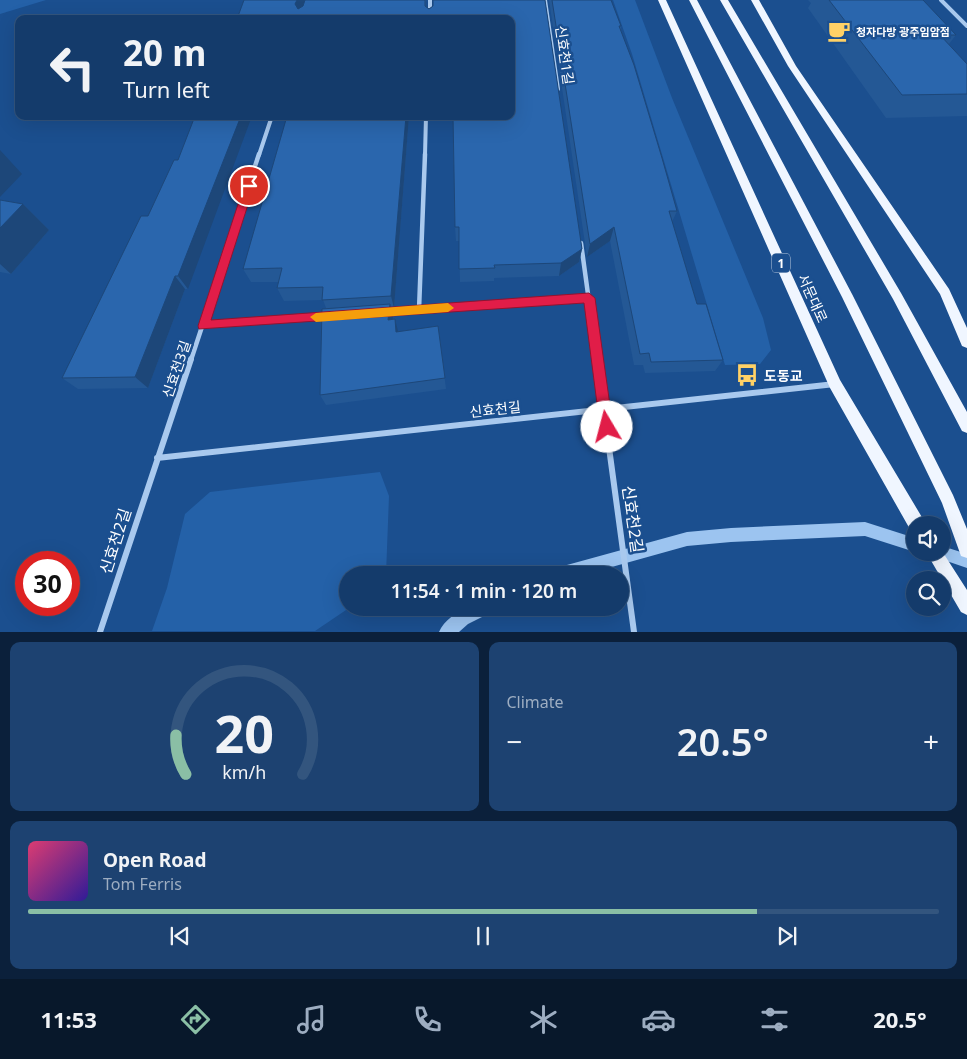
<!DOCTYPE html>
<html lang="en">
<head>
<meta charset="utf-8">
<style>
  body { margin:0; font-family:"Noto Sans","Noto Sans KR",sans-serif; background:#1d4271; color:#f1f3f6; height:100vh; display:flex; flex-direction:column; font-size:19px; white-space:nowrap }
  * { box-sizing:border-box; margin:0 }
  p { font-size:16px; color:#9dadc1 }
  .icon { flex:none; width:28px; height:28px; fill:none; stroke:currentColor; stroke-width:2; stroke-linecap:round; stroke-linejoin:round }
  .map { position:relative; height:632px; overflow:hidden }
  .side { display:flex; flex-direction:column; gap:10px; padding:10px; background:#0b203b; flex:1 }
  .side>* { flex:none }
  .hud { position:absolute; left:15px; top:15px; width:500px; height:105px; border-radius:10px; box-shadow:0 5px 20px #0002,0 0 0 1px #33557e; background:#143b6b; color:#f1f3f6; overflow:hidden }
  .tools { position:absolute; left:906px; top:516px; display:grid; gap:10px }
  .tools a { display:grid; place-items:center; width:45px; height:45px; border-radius:50%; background:#143b6b; box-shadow:0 5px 20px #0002,0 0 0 1px #33557e; font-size:25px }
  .speed { position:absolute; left:15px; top:551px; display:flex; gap:10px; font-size:25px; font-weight:700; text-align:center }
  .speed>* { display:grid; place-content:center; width:65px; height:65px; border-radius:50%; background:#143b6b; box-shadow:0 5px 20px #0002,0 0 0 1px #33557e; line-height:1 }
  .speed .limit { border:8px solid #d22; background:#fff; color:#111 }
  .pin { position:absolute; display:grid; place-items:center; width:42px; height:42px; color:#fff; margin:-21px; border:2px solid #fff; border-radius:50%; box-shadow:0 1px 5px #0007 }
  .me { position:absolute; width:55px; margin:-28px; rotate:352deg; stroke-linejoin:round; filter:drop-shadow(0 0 4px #0008) }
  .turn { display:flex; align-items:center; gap:18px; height:105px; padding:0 25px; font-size:22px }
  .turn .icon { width:65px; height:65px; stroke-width:2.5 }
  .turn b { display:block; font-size:35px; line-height:42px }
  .big { font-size:38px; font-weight:600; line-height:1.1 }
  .side .tile { flex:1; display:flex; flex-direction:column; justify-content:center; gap:8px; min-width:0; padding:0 18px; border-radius:10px; background:#1d4271 }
  .side .dial { align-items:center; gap:0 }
  .dial svg { height:130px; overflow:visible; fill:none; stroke:#33557e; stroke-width:7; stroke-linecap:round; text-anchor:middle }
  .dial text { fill:#f1f3f6; stroke:none }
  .song { display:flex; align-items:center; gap:15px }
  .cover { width:60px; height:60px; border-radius:8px; background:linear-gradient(135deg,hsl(340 70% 55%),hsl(250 70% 35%)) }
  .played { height:5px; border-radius:2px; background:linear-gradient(90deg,#8abfa5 80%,#33557e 80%) }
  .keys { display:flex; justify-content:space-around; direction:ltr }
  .heat { display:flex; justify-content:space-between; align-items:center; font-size:28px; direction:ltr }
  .side .tiles { flex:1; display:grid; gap:10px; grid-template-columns:1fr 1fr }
  .tile:last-child { grid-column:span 2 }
  .trip { position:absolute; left:339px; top:566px; width:290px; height:50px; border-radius:25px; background:#143b6b; box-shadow:0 5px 20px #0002,0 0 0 1px #33557e; font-weight:600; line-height:50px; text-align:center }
  .tab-bar { display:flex; height:80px; justify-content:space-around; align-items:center; background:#08182b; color:#9dadc1 }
  .tab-bar .icon { width:35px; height:35px }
  .tab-bar .on { color:#8abfa5 }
  .tab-bar b { font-size:22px; color:#f1f3f6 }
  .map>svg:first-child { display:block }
  .green { fill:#2461a8 }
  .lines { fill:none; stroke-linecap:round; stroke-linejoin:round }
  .stream { fill:#9cc4f0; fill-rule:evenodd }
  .minor-far2 { stroke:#a9c9ee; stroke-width:4 }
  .minor-far1 { stroke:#a9c9ee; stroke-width:4.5 }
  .minor { stroke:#a9c9ee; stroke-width:6 }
  .primary { fill:#f0f6ff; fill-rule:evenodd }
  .wall { fill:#245895 }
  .shaded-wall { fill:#1d4779 }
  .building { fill:#2a66ad; stroke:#1d4779 }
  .route { fill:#e11d48; stroke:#92132f }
  .slow { fill:#f59e0b }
  .labels { text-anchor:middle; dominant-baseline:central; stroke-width:5; stroke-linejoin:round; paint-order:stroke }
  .far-poi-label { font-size:11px; font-weight:bold; fill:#fff; stroke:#1b4f8f; text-anchor:start }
  .shield { fill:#1b4f8f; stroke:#bbcadd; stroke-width:1 }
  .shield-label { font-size:12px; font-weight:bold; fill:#fff }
  .street-label { font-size:14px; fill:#fff; stroke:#1b4f8f }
  .poi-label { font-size:14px; font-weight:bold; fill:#fff; stroke:#1b4f8f; text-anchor:start }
  .near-street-label { font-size:16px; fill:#fff; stroke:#1b4f8f }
</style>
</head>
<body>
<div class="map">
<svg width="967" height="632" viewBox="0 0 967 632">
  <rect width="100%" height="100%" fill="#1b4f8f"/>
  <path class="green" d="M0,0H46L0,14Z
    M613,0H635L672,98L763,318L771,350L760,364L725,365L632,54Z
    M380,472L389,496L386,575H348L349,608L315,631H152L167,588L185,514L210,492Z"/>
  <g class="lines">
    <path class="stream" d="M865,522L915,538V552L865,536L731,542L687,546L583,575H549L551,570L556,568L687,532L731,528Z
      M942,546L967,554V568L935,557L933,552H942Z
      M468,608H493L490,613L468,624L459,632H439C444,620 457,612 468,608Z"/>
    <path class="minor-far2" d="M430,0V19
      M545,0L558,89
      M941,0L967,26
      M259,155L272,116
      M425,155L426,116"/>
    <path class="minor-far1" d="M581,243L597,360
      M419,310L425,154
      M385,312L589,298
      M204,326L327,317
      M191,360L259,154"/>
    <path class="minor" d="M597,359L634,632
      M157,458L835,384
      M100,632L191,359"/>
    <path class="primary" d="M658,0H666L840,380L923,519L925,525H915V532L911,531L830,388Z
      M689,0H697L852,294L953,495L967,529V558L961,556L942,503L842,297Z
      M720,0H728L901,293L967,412V433L962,431L893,299Z
      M751,0H759L796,66L949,289L967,328V348L962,346L940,294L788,66Z
      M942,551L967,590V615L961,612L926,552H942Z"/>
  </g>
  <path class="wall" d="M244,0H426V6L429,9L433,6V0H545L582,249L579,262L559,276L494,278V281L460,282L459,241H456L455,227L453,116H511V19H237Z
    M549,0H611L621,26V30L677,211L672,222L697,304L723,360L715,371L645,373L643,365H634L610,241L587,257Z
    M808,0H923L956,35L949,44L967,64V116L886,118L808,8L811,3Z
    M409,116L394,308H391L393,316V319L398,332L438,326L446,389L326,405L320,395L326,308L323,300L284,301L277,288L279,282H251L243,269Z
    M0,200L23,204L49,230L11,274L0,272Z
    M141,216L188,289H185L148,388L78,389L62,378Z"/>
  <path class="shaded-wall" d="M297,0H306L299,18L295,4Z
    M241,116H252L188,289L178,276Z
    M406,116H409L394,308L391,296Z
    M0,150L22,174L0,197Z
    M23,204L49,230L11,274L0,264V228Z
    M614,227L610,241L587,257L590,244Z
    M582,249L579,262L559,276L561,263Z
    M175,276L185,289L148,388L135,377Z
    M390,304L393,316L392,332L388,320Z
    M395,319L398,331L399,344L396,332Z"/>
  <path class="building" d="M244,0H297L295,4L298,9L303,6L305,0H425V6L429,9L433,6V0H545L582,249L561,263L494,265L495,268L459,269V227H455L453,116H511V19H237Z
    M552,0H611L621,26H619L634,65L662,158L677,211H669L697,304H706L723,360L651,362L649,353L640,354L614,227L590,244Z
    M829,0H923L956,35H940L967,64V94L902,95Z
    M195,116H241L178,276H175L135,377L62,378L141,216H148L174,160H178Z
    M287,116H406L391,296L322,300L323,287L277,288L282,268L243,269Z
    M0,200L23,204L0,228Z
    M390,304L388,320L395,319L396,332L438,326L445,378L320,395L322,309Z"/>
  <path class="route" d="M249,183L254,186L211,320L589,293L595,298L613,427L611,431L607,433L602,431L600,427L584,303L199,329L198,326L244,186Z"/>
  <path class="slow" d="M448,303L454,308L448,312L316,322L310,317L316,313Z"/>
  <defs>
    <symbol id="cafe-bare" viewBox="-9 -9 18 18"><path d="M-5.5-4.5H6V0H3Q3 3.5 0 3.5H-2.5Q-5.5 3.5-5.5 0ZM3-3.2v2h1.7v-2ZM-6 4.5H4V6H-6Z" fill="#ffd166" stroke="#1b4f8f" stroke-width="2.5" paint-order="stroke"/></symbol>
    <symbol id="bus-bare" viewBox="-9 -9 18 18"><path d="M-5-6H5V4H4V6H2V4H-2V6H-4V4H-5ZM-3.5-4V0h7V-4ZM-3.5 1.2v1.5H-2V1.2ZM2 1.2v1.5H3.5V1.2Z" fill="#ffd166" stroke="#1b4f8f" stroke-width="2.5" paint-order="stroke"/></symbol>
  </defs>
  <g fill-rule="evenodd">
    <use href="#cafe-bare" x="823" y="15" width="32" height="32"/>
    <use href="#bus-bare" x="731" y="359" width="32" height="32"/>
  </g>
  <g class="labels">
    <g class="far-poi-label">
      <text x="856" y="31">청자다방 광주임암점</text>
    </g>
    <rect class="shield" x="772" y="253.5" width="18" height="19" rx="4"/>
    <g class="shield-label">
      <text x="781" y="263">1</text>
    </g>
    <g class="street-label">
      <text transform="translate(565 55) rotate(82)">신효천1길</text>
      <text transform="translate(813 298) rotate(66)">서문대로</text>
      <text transform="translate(176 369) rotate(-71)">신효천3길</text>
      <text transform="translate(495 409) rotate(-6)">신효천길</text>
    </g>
    <g class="poi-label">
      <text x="764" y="375">도동교</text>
    </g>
    <g class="near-street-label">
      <text transform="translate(633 519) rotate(82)">신효천2길</text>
      <text transform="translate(115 541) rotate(-72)">신효천2길</text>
    </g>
  </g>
</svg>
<div class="tools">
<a><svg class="icon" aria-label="sound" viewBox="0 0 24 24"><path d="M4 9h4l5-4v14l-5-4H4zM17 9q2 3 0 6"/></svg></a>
<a><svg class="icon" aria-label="search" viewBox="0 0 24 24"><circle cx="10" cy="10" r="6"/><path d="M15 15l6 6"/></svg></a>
</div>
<div class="speed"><div class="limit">30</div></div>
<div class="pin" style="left:249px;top:186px;background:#d93025"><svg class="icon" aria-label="arrive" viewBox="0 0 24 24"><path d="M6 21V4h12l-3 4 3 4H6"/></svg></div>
<svg class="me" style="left:607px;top:427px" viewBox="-20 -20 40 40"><circle r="19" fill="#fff"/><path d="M0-13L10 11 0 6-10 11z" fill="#e11d48"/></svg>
<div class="trip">11:54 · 1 min · 120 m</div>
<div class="hud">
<div class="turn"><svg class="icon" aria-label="left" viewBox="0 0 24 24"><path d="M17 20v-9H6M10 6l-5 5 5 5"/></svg><div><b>20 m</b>Turn left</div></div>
</div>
</div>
<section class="side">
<div class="tiles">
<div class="tile dial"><svg viewBox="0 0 100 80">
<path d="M14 69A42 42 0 1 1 86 69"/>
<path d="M14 69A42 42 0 0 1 8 45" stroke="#8abfa5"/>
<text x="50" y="56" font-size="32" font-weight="700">20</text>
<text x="50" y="72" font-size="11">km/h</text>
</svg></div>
<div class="tile"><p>Climate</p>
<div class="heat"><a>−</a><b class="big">20.5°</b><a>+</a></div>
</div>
<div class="tile">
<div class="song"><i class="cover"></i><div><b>Open Road</b><p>Tom Ferris</p></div></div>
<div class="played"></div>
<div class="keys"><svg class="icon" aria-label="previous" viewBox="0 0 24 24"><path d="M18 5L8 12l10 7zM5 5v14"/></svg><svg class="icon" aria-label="pause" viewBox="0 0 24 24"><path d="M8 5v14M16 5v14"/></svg><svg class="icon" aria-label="next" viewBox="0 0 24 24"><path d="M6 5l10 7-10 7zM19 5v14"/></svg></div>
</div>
</div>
</section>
<nav class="tab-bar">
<b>11:53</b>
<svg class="icon on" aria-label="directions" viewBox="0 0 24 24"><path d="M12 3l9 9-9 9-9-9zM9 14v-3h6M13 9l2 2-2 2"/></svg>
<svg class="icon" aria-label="music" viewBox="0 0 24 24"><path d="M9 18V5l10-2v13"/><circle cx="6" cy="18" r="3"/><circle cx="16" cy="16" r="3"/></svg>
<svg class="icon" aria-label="phone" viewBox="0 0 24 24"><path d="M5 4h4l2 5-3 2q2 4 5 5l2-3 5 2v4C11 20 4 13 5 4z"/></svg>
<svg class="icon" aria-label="climate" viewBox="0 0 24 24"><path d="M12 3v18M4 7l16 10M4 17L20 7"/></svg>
<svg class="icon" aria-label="car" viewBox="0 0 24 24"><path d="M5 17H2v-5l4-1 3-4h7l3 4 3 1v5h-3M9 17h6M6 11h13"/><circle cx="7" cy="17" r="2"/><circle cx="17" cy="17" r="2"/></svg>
<svg class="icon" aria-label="filters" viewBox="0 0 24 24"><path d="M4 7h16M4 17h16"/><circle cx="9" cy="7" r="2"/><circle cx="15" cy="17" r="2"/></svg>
<b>20.5°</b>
</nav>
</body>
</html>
